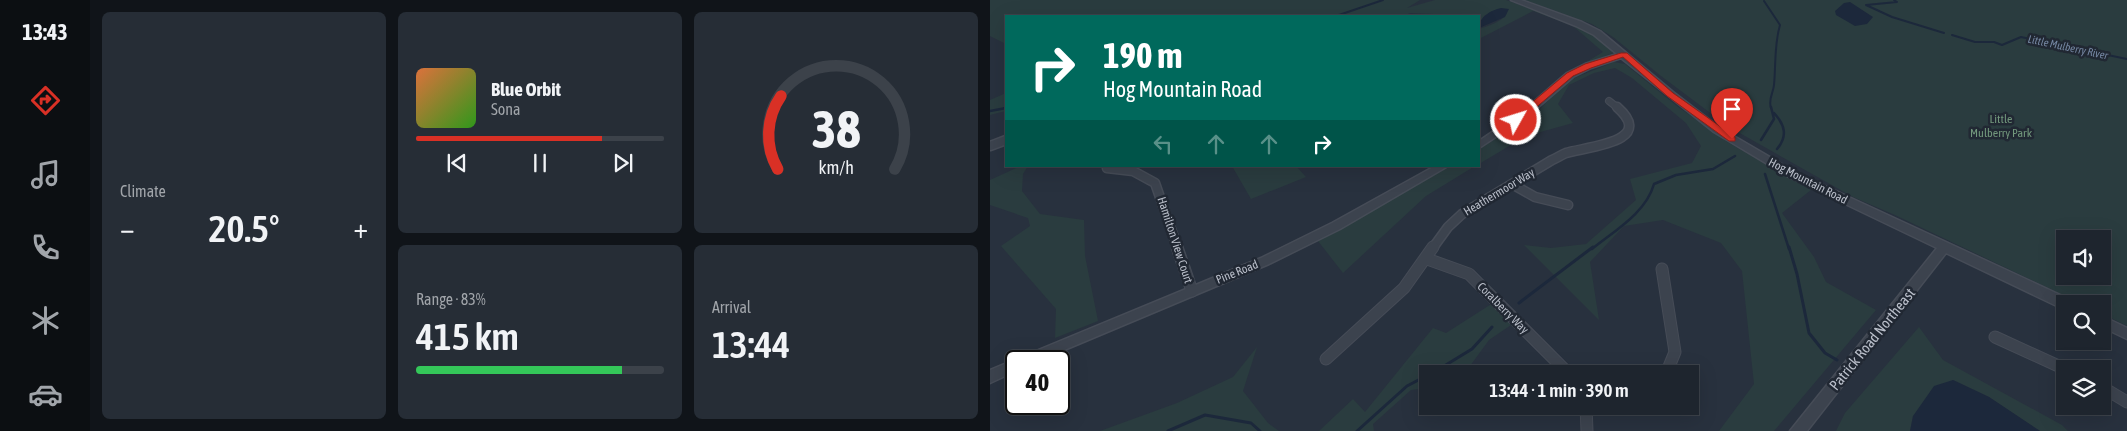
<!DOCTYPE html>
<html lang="en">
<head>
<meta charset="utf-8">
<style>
  body { margin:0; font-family:"Asap Condensed",sans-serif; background:#262d36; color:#f1f3f6; height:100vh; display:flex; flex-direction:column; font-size:19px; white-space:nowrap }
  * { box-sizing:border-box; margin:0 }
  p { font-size:16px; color:#a1a5aa }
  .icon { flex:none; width:28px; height:28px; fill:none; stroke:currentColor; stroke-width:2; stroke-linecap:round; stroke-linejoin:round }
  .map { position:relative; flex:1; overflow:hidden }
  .drawer { display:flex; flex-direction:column; gap:12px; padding:12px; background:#101419; width:900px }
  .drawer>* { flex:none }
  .guide { position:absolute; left:15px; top:15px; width:475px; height:152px; border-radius:0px; box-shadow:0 5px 20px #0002,0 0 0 1px #3c424a; background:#00695c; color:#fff; overflow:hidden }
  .tools { position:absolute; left:1066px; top:230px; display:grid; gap:10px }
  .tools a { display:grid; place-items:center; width:55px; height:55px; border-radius:0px; background:#1e252e; box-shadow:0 5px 20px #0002,0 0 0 1px #3c424a; font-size:25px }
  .speed { position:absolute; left:15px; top:350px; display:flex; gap:10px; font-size:25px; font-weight:700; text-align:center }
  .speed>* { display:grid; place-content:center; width:65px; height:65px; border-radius:50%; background:#1e252e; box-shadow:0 5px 20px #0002,0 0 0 1px #3c424a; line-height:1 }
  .speed .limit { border:2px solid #111; border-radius:8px; background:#fff; color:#111 }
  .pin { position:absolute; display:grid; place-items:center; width:42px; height:42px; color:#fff; margin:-51px -21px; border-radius:50% 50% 50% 0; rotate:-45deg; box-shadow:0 0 5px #0007 }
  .pin .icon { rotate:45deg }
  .me { position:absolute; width:55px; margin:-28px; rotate:51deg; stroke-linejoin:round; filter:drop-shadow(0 0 4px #0008) }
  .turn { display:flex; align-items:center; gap:18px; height:105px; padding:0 15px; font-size:22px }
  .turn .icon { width:65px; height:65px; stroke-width:2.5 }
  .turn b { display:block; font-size:35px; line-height:42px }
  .lanes { display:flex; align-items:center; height:48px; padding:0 15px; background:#0003; justify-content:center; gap:25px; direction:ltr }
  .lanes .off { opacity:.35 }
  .big { font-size:38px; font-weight:600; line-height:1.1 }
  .drawer .widget { flex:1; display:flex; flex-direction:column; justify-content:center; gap:8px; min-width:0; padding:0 18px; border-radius:8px; background:#262d36 }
  .drawer .dial { align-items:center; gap:0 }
  .dial svg { height:130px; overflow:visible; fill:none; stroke:#3c424a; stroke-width:7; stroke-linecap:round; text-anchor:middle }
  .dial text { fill:#f1f3f6; stroke:none }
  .song { display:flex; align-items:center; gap:15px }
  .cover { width:60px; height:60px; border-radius:8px; background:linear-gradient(135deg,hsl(20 70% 55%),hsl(110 70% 35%)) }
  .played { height:5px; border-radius:2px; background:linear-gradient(90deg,#d93025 75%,#3c424a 75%) }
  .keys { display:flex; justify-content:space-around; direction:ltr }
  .heat { display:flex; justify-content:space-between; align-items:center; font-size:28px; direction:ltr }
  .charge { height:8px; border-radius:4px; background:linear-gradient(90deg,#34c759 83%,#3c424a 0) }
  .drawer .tiles { flex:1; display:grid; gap:12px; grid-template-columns:repeat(3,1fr) }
  .widget:first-child { grid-row:span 2 }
  .trip { position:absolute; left:429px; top:365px; width:280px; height:50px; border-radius:0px; background:#1e252e; box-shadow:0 5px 20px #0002,0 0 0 1px #3c424a; font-weight:600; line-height:50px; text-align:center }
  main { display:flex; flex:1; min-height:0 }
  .tab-bar { display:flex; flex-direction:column; width:90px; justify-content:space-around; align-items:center; background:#0c0f12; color:#a1a5aa }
  .tab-bar .icon { width:35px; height:35px }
  .tab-bar .active { color:#d93025 }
  .tab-bar b { font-size:22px; color:#f1f3f6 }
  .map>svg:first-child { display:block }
  .green { fill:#2a3c3f; fill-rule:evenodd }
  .water { fill:#1c283b }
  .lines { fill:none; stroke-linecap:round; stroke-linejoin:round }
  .stream-far2 { stroke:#1c283b; stroke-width:2 }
  .stream-far1 { stroke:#1c283b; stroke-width:2.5 }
  .stream { stroke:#1c283b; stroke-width:3 }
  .minor-far2-casing { stroke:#464c57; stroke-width:8 }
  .minor-far1-casing { stroke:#464c57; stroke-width:11 }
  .minor-casing { stroke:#464c57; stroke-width:13 }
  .tertiary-casing { stroke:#464c57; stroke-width:3 }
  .minor-far2 { stroke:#3c434e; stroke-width:6 }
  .minor-far1 { stroke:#3c434e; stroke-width:8 }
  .minor { stroke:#3c434e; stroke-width:11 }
  .tertiary { fill:#3c434e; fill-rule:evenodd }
  .route { fill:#d93025; stroke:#8d1f18 }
  .labels { text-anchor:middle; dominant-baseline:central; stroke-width:5; stroke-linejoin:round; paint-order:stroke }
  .far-water-label { font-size:11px; font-style:italic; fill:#7688a4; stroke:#212833 }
  .park-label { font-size:12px; fill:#72977c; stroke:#212833 }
  .street-label { font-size:12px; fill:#b9bec9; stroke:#212833 }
  .near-street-label { font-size:15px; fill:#b9bec9; stroke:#212833 }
</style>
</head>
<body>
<main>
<nav class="tab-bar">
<b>13:43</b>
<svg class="icon active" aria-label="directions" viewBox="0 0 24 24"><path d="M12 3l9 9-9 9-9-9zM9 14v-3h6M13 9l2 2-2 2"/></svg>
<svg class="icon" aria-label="music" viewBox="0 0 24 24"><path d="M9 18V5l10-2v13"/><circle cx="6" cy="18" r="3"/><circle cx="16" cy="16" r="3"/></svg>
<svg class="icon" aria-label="phone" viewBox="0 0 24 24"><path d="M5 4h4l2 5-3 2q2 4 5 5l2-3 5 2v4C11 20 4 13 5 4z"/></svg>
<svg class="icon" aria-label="climate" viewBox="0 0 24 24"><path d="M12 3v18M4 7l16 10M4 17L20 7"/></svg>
<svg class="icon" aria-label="car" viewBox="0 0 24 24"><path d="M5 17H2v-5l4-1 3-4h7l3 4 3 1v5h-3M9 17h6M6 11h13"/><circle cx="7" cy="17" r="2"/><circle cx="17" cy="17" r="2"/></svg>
</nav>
<section class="drawer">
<div class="tiles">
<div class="widget"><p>Climate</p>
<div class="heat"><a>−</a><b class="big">20.5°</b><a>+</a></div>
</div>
<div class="widget">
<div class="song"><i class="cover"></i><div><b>Blue Orbit</b><p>Sona</p></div></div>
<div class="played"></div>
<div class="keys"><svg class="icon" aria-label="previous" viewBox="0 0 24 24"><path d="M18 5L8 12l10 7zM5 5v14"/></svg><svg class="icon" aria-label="pause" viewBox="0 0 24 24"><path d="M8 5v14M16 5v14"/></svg><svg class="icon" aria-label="next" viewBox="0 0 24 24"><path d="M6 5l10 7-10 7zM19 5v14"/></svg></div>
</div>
<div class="widget dial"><svg viewBox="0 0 100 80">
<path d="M14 69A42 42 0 1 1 86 69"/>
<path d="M14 69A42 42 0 0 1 16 24" stroke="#d93025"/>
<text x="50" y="56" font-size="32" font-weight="700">38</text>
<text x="50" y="72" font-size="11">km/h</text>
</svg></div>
<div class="widget"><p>Range · 83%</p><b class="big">415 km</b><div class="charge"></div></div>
<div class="widget"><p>Arrival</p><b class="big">13:44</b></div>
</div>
</section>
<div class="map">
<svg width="1137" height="431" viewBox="0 0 1137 431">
  <rect width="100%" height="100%" fill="#28313e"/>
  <path class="green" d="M0,0H430L417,8L445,0H516L588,25L618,45L623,53L593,64L613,52L583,26L543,11L489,39V29C498,26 512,22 517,13L495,15L489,24V16L420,13L413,16H16V44L0,36Z
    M535,0H1137V326L1113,314L1112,304H1092L905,215L863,197L739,127L671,76L623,37L602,24ZM1075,239H1112V276H1075Z
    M624,62L635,64L687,106L736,141L821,190L792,213L824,257L836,282L886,310L784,431H729L764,384L752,271L731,243L673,220L634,226L600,262L609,320L534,245L561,248L596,244L646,200L640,179L702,163L711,146L696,123L642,78L625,68L604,73L579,85L568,104L583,123L536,136L489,164V149L549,110L577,81Z
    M16,93V111L0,115V100Z
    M31,166H38L33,174L32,191L50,214L94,220L95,256L108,321L65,338L66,309L11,246L40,226L38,218L0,205V180Z
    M242,166H306L316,177L261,199Z
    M460,166H485L436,196L353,273L328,241Z
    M503,303L521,325L499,340L480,366L468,374H438L437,388L421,390L383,424L384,431H329L363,399L375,412L443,328L456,333Z
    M929,327L953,360L1072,425L1078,431H1050L999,397L963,380L923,416L920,431H846L855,413Z
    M267,347L253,391L278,423L289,431H110L187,403L243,377Z"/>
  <path class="water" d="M860,2L883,17L877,24L865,26L846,15L845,11L854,3Z
    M511,8L519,9L515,17L489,28C489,17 501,10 511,8Z
    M963,380L999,397L1050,431H920L923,416L944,386Z"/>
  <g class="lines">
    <path class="stream-far2" d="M904,0L907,2L876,5L902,17L954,33
      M774,1L790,25C784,45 786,64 784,85C783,94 778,99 781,108
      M346,16L393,0
      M962,35L985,42H1004L1012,45L1031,37L1137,59
      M14,108H16"/>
    <path class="stream-far1" d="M0,111L16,108
      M784,113C795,125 798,136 787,149
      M771,140L784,119L781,107
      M775,174L799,249
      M602,249C624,231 656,213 664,184L686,175L723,169L745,156"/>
    <path class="stream" d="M799,247L807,274L819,333L835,353L847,360
      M529,303L603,247
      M441,374L482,349L502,327
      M178,431L215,415L261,423L270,431
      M367,431L417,386L438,375"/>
    <defs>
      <path id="minor-far2" d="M619,101L628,108"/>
      <path id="minor-far1" d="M0,146L16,140
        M117,168L143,171L165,183L188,249
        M522,184L545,197L578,205
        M442,249L458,227L472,214L562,160C567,158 571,155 576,153C594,147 668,143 627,107"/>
      <path id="minor" d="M187,247L202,291
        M437,259L479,274L579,374
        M672,269L685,352L676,374
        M1005,337L1075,369
        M336,359L414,288L443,247
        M1112,387L1137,402
        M596,406L597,431
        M597,409L614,406"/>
      <path id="tertiary" d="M521,0H531L592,22L610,31L683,92L730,128L807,173L1081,300L1082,304H1075V309L1071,308L956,253L817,431H800L947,248L799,177L724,132L631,58L601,68L583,77L539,115L489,148V141L533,111L577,73L595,64L627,54L604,35L586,26Z
        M445,166H458L350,229L279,264L48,361H26V371L0,383V370L271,258L342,223Z
        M1112,316L1137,328V339L1112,327Z"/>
    </defs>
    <use href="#minor-far2" class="minor-far2-casing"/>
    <use href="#minor-far1" class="minor-far1-casing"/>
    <use href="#minor" class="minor-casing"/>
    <use href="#tertiary" class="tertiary-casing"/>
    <use href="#minor-far2" class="minor-far2"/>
    <use href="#minor-far1" class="minor-far1"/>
    <use href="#minor" class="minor"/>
    <use href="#tertiary" class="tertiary"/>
  </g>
  <path class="route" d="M631,53H637L683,93L745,137V141H739L677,96L633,57L601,68L583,76L529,122L521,120L577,73L595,64Z"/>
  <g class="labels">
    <g class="far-water-label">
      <text transform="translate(1078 47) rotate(12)">Little Mulberry River</text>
    </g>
    <g class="park-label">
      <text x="1011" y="119">Little<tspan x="1011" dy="14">Mulberry Park</tspan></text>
    </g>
    <g class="street-label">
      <text transform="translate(818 181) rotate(27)">Hog Mountain Road</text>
      <text transform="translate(509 192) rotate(-31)">Heathermoor Way</text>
      <text transform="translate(185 240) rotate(72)">Hamilton View Court</text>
      <text transform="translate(247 272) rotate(-22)">Pine Road</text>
      <text transform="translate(513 308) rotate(45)">Coralberry Way</text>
    </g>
    <g class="near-street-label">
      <text transform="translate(882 339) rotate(-51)">Patrick Road Northeast</text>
    </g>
  </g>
</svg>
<div class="tools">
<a><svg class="icon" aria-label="sound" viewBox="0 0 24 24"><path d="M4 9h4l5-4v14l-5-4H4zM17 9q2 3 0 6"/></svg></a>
<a><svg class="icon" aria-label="search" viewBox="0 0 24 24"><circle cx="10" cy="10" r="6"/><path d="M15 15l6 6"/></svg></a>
<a><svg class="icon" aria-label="layers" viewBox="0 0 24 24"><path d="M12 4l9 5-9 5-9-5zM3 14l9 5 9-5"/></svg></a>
</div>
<div class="speed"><div class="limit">40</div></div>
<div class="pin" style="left:742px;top:139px;background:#d93025"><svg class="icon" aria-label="arrive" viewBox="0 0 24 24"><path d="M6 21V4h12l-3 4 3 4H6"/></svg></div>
<svg class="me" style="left:526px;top:120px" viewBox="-20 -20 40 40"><circle r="17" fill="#d93025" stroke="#fff" stroke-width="3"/><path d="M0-11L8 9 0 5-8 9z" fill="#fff"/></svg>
<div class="trip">13:44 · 1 min · 390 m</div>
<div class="guide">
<div class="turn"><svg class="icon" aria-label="right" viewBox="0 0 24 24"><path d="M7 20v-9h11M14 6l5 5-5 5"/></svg><div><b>190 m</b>Hog Mountain Road</div></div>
<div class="lanes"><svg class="icon off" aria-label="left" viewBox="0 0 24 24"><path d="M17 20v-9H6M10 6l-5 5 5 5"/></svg><svg class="icon off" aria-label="ahead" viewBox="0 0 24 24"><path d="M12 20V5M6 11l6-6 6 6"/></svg><svg class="icon off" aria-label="ahead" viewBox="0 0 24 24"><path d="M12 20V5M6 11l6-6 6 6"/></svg><svg class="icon" aria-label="right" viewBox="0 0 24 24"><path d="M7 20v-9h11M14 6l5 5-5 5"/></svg></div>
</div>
</div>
</main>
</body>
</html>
